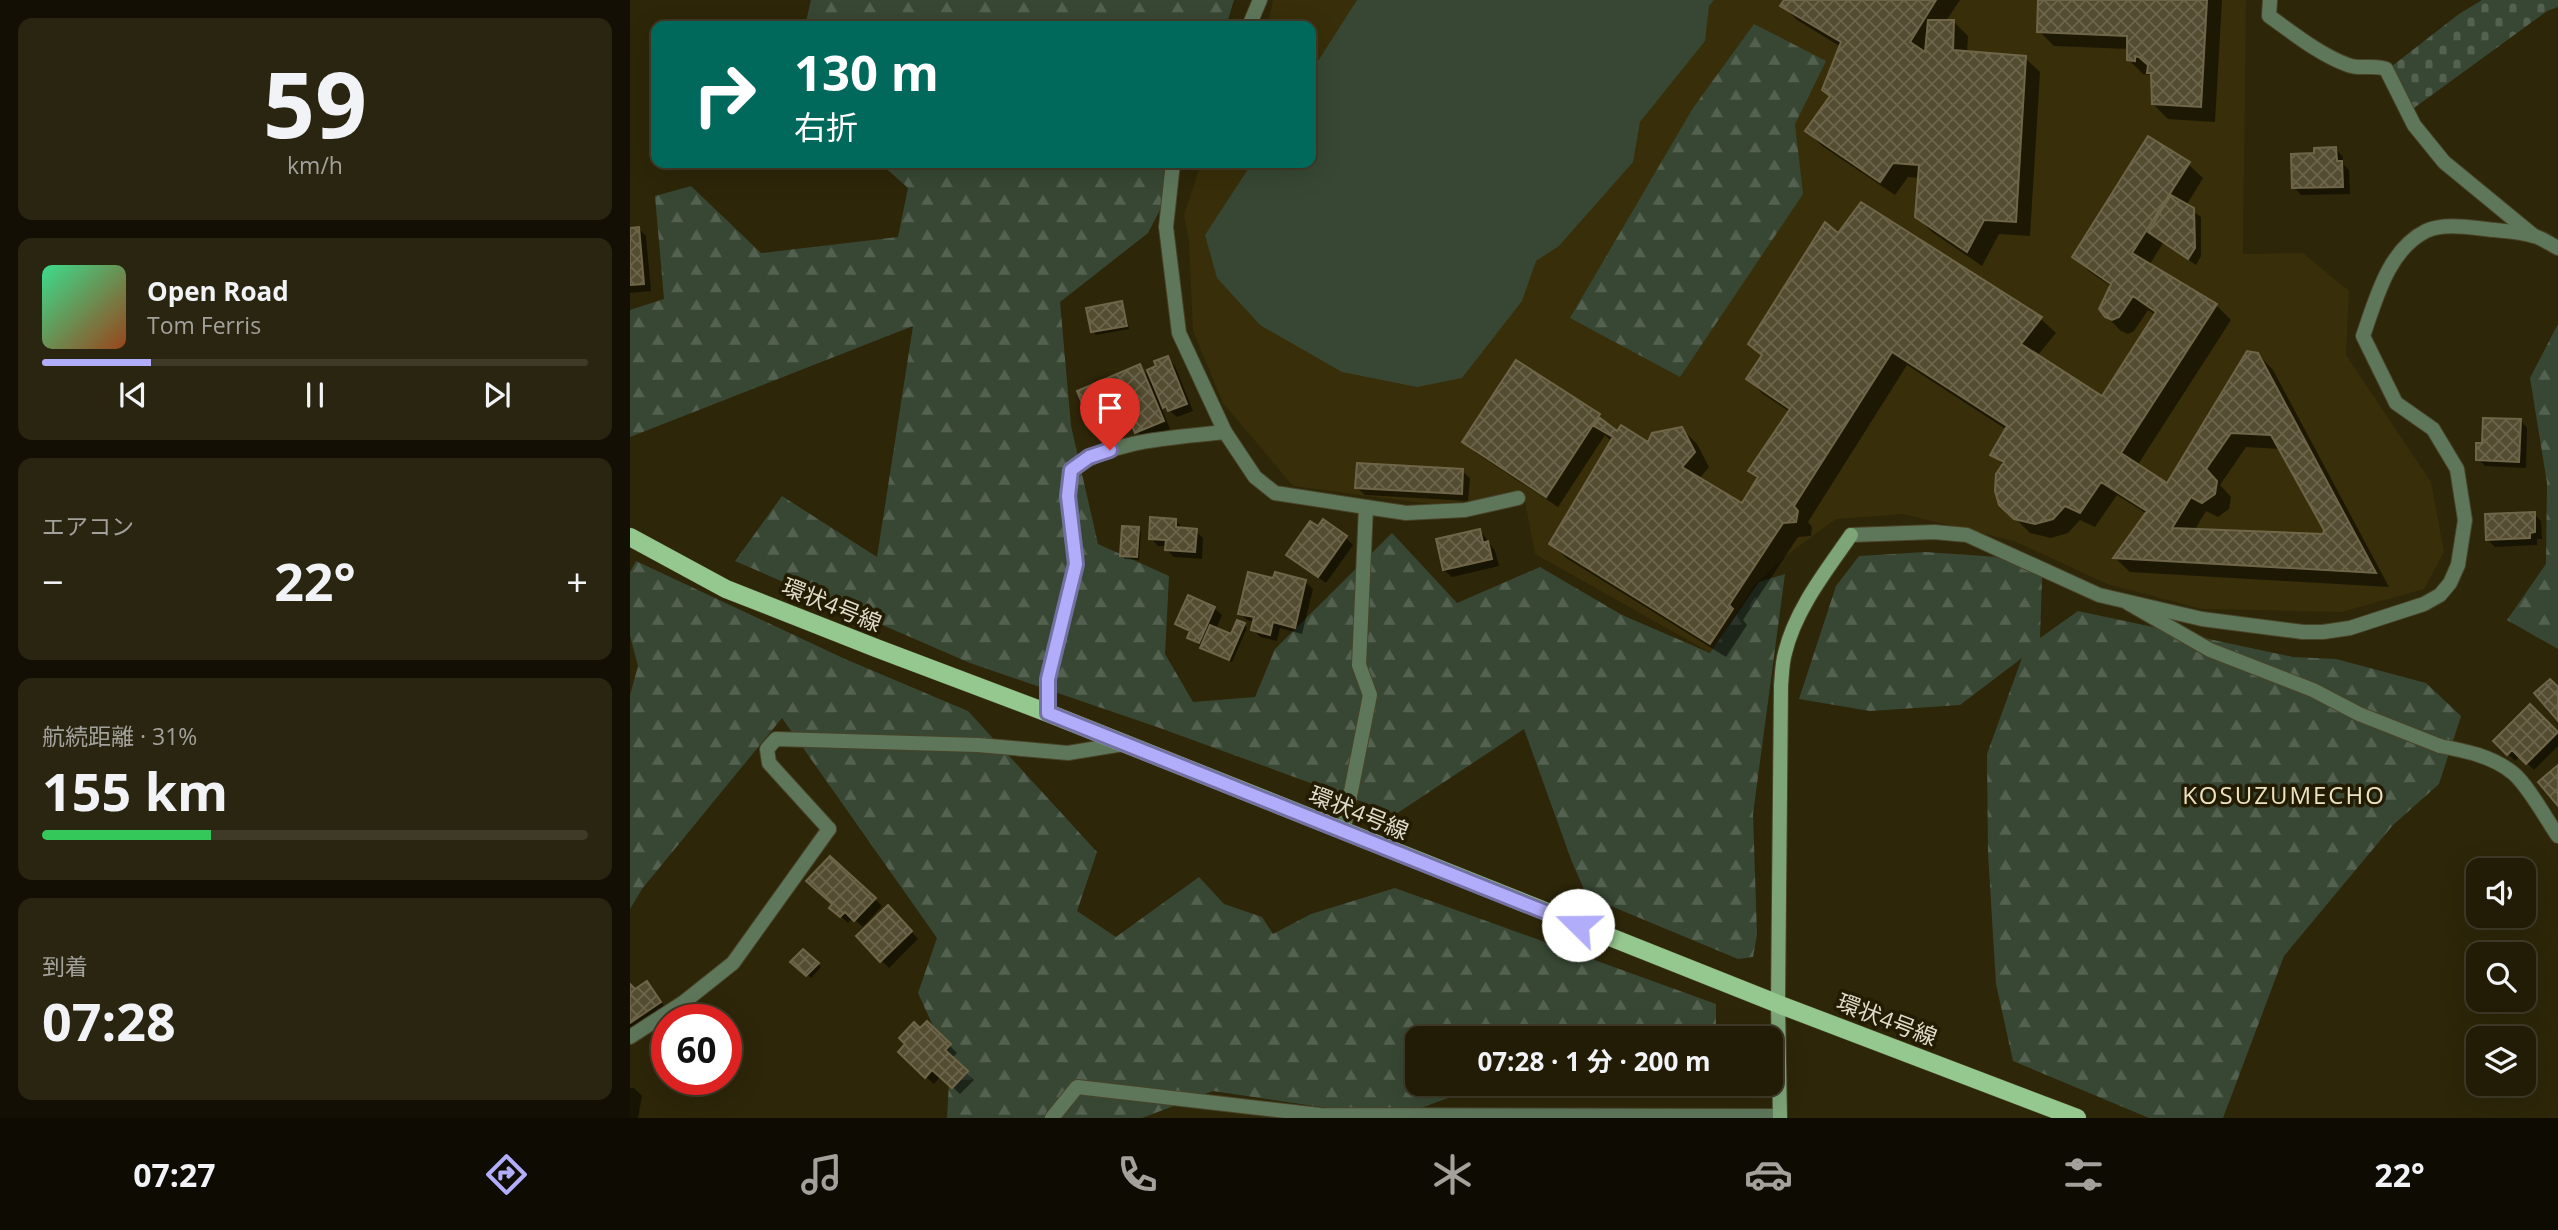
<!DOCTYPE html>
<html lang="ja">
<head>
<meta charset="utf-8">
<style>
  body { margin:0; font-family:"Open Sans","Noto Sans JP",sans-serif; background:#2a2511; color:#f1f3f6; height:100vh; display:flex; flex-direction:column; font-size:26px; white-space:nowrap }
  * { box-sizing:border-box; margin:0 }
  p { font-size:23px; color:#a2a19b }
  .icon { flex:none; width:38px; height:38px; fill:none; stroke:currentColor; stroke-width:2; stroke-linecap:round; stroke-linejoin:round }
  .map { position:relative; flex:1; overflow:hidden }
  .drawer { display:flex; flex-direction:column; gap:18px; padding:18px; background:#130f04; width:630px }
  .drawer>* { flex:none }
  .top-card { position:absolute; left:21px; top:21px; width:665px; height:147px; border-radius:14px; box-shadow:0 7px 28px #0002,0 0 0 2px #3f3a28; background:#00695c; color:#fff; overflow:hidden }
  .buttons { position:absolute; left:1836px; top:858px; display:grid; gap:14px }
  .buttons a { display:grid; place-items:center; width:70px; height:70px; border-radius:14px; background:#221c07; box-shadow:0 7px 28px #0002,0 0 0 2px #3f3a28; font-size:35px }
  .speed { position:absolute; left:21px; top:1004px; display:flex; gap:14px; font-size:35px; font-weight:700; text-align:center }
  .speed>* { display:grid; place-content:center; width:91px; height:91px; border-radius:50%; background:#221c07; box-shadow:0 7px 28px #0002,0 0 0 2px #3f3a28; line-height:1 }
  .speed .limit { border:10px solid #d22; background:#fff; color:#111 }
  .pin { position:absolute; display:grid; place-items:center; width:60px; height:60px; color:#fff; margin:-72px -30px; border-radius:50% 50% 50% 0; rotate:-45deg; box-shadow:0 0 7px #0007 }
  .pin .icon { rotate:45deg }
  .me { position:absolute; width:77px; margin:-38px; rotate:292deg; stroke-linejoin:round; filter:drop-shadow(0 0 5px #0008) }
  .turn { display:flex; align-items:center; gap:24px; height:147px; padding:0 28px; font-size:32px }
  .turn .icon { width:91px; height:91px; stroke-width:2.5 }
  .turn b { display:block; font-size:49px; line-height:60px }
  .big { font-size:52px; font-weight:700; line-height:1.1 }
  .drawer .card { flex:1; display:flex; flex-direction:column; justify-content:center; gap:10px; min-width:0; padding:0 24px; border-radius:14px; background:#2a2511 }
  .drawer .dial { align-items:center; gap:0 }
  .dial b { font-size:91px; line-height:1 }
  .song { display:flex; align-items:center; gap:21px }
  .cover { width:84px; height:84px; border-radius:10px; background:linear-gradient(135deg,hsl(150 70% 55%),hsl(20 70% 35%)) }
  .played { height:7px; border-radius:4px; background:linear-gradient(90deg,#b1adfa 20%,#3f3a28 20%) }
  .keys { display:flex; justify-content:space-around; direction:ltr }
  .heat { display:flex; justify-content:space-between; align-items:center; font-size:38px; direction:ltr }
  .charge { height:10px; border-radius:5px; background:linear-gradient(90deg,#34c759 31%,#3f3a28 0) }
  .trip { position:absolute; left:775px; top:1026px; width:378px; height:70px; border-radius:14px; background:#221c07; box-shadow:0 7px 28px #0002,0 0 0 2px #3f3a28; font-weight:700; line-height:70px; text-align:center }
  .tabs { display:flex; height:112px; justify-content:space-around; align-items:center; background:#0e0b03; color:#a2a19b }
  .tabs .icon { width:49px; height:49px }
  .tabs .selected { color:#b1adfa }
  .tabs b { font-size:32px; color:#f1f3f6 }
  main { display:flex; flex:1; min-height:0 }
  .map>svg:first-child { display:block }
  .built { fill:#382e09 }
  .forest { fill:url(#forest-firs) }
  .cemetery { fill:url(#cemetery-stones) }
  .park { fill:#384734 }
  .shadow { fill:#0007; fill-rule:evenodd }
  .building { fill:url(#building-cross-hatch); stroke:#6f6649; stroke-width:2; fill-rule:evenodd }
  .lines { fill:none; stroke-linecap:round; stroke-linejoin:round }
  .lane-casing { stroke:#494328; stroke-width:16 }
  .street-casing { stroke:#494328; stroke-width:16 }
  .secondary-casing { stroke:#494328; stroke-width:16 }
  .primary-casing { stroke:#494328; stroke-width:19 }
  .lane { stroke:#5e775b; stroke-width:14 }
  .street { stroke:#5e775b; stroke-width:14 }
  .secondary { stroke:#7da578; stroke-width:14 }
  .primary { stroke:#95c88f; stroke-width:18 }
  .route-casing { stroke:#7370a2; stroke-width:18 }
  .route { stroke:#b1adfa; stroke-width:12 }
  .labels { text-anchor:middle; dominant-baseline:central; stroke-width:7; stroke-linejoin:round; paint-order:stroke }
  .street-label { font-size:23px; fill:#dfdbcb; stroke:#231c02 }
  .neighbourhood-label { font-size:24px; letter-spacing:2px; fill:#ebe2c1; stroke:#231c02 }
</style>
</head>
<body>
<main>
<section class="drawer">
<div class="card dial"><b>59</b><p>km/h</p></div>
<div class="card">
<div class="song"><i class="cover"></i><div><b>Open Road</b><p>Tom Ferris</p></div></div>
<div class="played"></div>
<div class="keys"><svg class="icon" aria-label="previous" viewBox="0 0 24 24"><path d="M18 5L8 12l10 7zM5 5v14"/></svg><svg class="icon" aria-label="pause" viewBox="0 0 24 24"><path d="M8 5v14M16 5v14"/></svg><svg class="icon" aria-label="next" viewBox="0 0 24 24"><path d="M6 5l10 7-10 7zM19 5v14"/></svg></div>
</div>
<div class="card"><p>エアコン</p>
<div class="heat"><a>−</a><b class="big">22°</b><a>+</a></div>
</div>
<div class="card"><p>航続距離 · 31%</p><b class="big">155 km</b><div class="charge"></div></div>
<div class="card"><p>到着</p><b class="big">07:28</b></div>
</section>
<div class="map">
<svg width="1928" height="1118" viewBox="0 0 1928 1118">
  <defs>
    <pattern id="forest-firs" width="22" height="20" patternUnits="userSpaceOnUse" patternTransform="scale(1.75)"><rect width="22" height="20" fill="#384734"/><path d="M5 1l3.5 6h-7zM16 11l3.5 6h-7z" fill="#546150"/></pattern>
    <pattern id="cemetery-stones" width="16" height="16" patternUnits="userSpaceOnUse" patternTransform="scale(1.75)"><rect width="16" height="16" fill="#384734"/><path d="M2 7V4a2 2 0 0 1 4 0v3zM10 15v-3a2 2 0 0 1 4 0v3z" fill="#546150"/></pattern>
    <pattern id="building-cross-hatch" width="8" height="8" patternUnits="userSpaceOnUse" patternTransform="scale(1.75)"><rect width="8" height="8" fill="#544c30"/><path d="M0 0l8 8M0 8l8-8" fill="none" stroke="#6c654d"/></pattern>
  </defs>
  <rect width="100%" height="100%" fill="#2d2609"/>
  <path class="built" d="M643,0H1616L1613,254L1673,253L1719,291L1716,355L1801,482L1814,552L1794,589L1712,612L1572,609L1477,584L1384,541L1273,514L1206,519L1157,555L1124,585L1081,653L905,554L893,491L861,499L800,504L663,486L593,403L563,331L559,242L554,215L571,163H681V26H635L640,16Z"/>
  <path class="forest" d="M181,0H604L596,26H175Z
    M1124,24L1196,61L1165,124L1173,194L1050,377L940,318L1063,108Z
    M250,163H554L518,233L430,302L441,426L468,544L539,576L535,654L563,702L625,697L645,649L762,533L827,603L910,567L992,615L1080,653L1129,582L1155,574L1123,814L1127,935L1123,957L1108,959L957,896L942,862L894,729L766,814L527,727L340,663L105,561L152,496L247,557L283,326L0,437V310L34,299L25,196L61,186L131,253L268,237L278,188Z
    M1928,324V649L1877,620L1916,564L1917,483L1900,378Z
    M1295,552L1368,557L1412,577L1410,638L1448,611L1663,657L1706,659L1796,683L1831,716L1809,784L1763,825L1654,956L1593,1118H1519L1383,1061L1366,984L1358,853L1357,754L1392,658L1330,705L1240,711L1169,699L1206,586L1229,556Z
    M6,561L215,659L338,711L467,852L447,911L486,937L569,877L594,904L632,917L643,934L681,914L765,888L1086,1004V1038H788V1083H881L845,1088L764,1118L583,1091L512,1118H317L320,1063L288,993L307,938L152,718L12,889L0,909V695L8,666L0,636V572Z"/>
  <path class="cemetery" d="M1852,0H1928V7L1917,11L1784,108L1762,66L1829,14Z"/>
  <path class="park" d="M727,0H1084L1079,6L1075,41L1010,122L1003,162L929,246L906,261L892,301L832,378L787,387L712,372L630,325L587,278L575,235L622,163H681V72Z"/>
  <path class="shadow" d="M1156,0H1330L1316,21H1323L1338,36L1337,53L1395,58L1410,72L1400,236L1369,234L1352,266L1302,232L1287,217L1290,178L1278,177L1265,195L1192,146L1177,131L1201,97L1211,47L1167,20L1153,6Z
    M1410,0H1592L1585,122L1538,119L1523,104V76L1519,72V75L1513,74L1498,59L1499,49L1424,46L1409,31Z
    M1706,149L1713,157V164L1719,170L1720,194L1671,195L1664,187L1686,155Z
    M1558,164L1573,178L1556,206L1571,217V256L1566,265L1533,243L1520,264L1586,305L1601,320L1507,466L1538,486L1628,354L1643,370L1759,587L1500,572L1485,558L1517,514L1487,495L1465,527L1450,520L1438,533L1421,538L1400,533L1371,504L1374,466L1363,454L1377,430L1277,365L1178,522L1182,527L1181,536L1168,537L1113,620L1117,625L1096,657L936,558L921,543L981,441L975,435L928,507L846,453L834,442L969,416L988,434L1019,444L1052,429L1067,444L1079,467L1069,479L1113,506L1129,479L1121,470L1160,412L1133,394L1118,379L1133,357L1120,344L1231,204L1411,319L1426,333L1407,356L1473,398L1526,315L1518,310L1504,331L1498,334L1491,331L1476,316L1482,287L1460,272L1445,257ZM1616,447L1651,449L1696,530L1694,536L1564,531L1576,511L1588,517L1599,509L1601,497L1590,485Z
    M9,229L16,236L21,291L0,293V230Z
    M491,303L494,306L499,329L466,335L463,331Z
    M538,358L545,366L563,411L547,417L529,402L540,429L514,440L507,432L502,421L471,434L464,426L509,367L517,374L521,383Z
    M1890,420L1897,428L1896,468L1855,466L1848,459L1854,445Z
    M832,471L840,478L838,501L735,495L727,488Z
    M1904,514L1911,521L1912,539H1907V545L1865,547L1858,540Z
    M546,521L553,528L566,531L573,538L572,559L544,557L537,550V546H528L521,538Z
    M508,529L511,532L509,560L495,559L492,556Z
    M850,530L865,551L869,566L822,577L814,570Z
    M716,538L723,545L696,583L658,555Z
    M644,580L675,582L683,589L672,634L650,628L647,641L630,637L623,629L625,622L617,620L610,613Z
    M584,608L592,615L586,629L602,636L614,624L617,628L602,662L576,651L559,637L561,634L547,624Z
    M1900,707L1928,735V746L1904,770L1890,756L1885,761L1865,741Z
    M245,899L252,906L233,927L223,918L218,923L202,908Z
    M258,907L288,939L259,968L228,936Z
    M173,951L191,967L181,978L163,962Z
    M17,983L37,1010L0,1035V986L6,991Z
    M297,1023L327,1053L322,1058L344,1080L330,1094L311,1076L304,1084L277,1059L290,1030Z
    M0,1088H4L12,1096L8,1118H0Z"/>
  <path class="building" d="M1154,0H1306L1280,42L1295,52L1298,20H1324L1323,50L1396,56L1386,222L1354,220L1337,252L1285,217L1289,165L1263,163L1250,182L1175,131L1200,96L1192,90L1211,42L1150,6Z
    M1408,0H1577L1571,107L1522,104L1521,73H1517L1518,65L1509,57L1505,56V61L1497,60V36L1407,32Z
    M1518,136L1560,162L1502,253L1587,304L1491,453L1537,483L1617,351L1628,353L1746,573L1483,558L1517,511L1471,482L1450,513L1435,506L1423,519L1405,524L1384,519L1369,505L1365,491L1366,474L1374,462L1360,455L1377,426L1262,352L1164,506L1168,511L1166,522L1153,523L1099,605L1103,609L1080,644L919,544L983,437L964,426L970,418L987,431L991,425L1018,442L1022,433L1052,427L1065,452L1052,467L1112,503L1128,477L1118,471L1160,409L1116,379L1132,355L1118,344L1195,222L1208,233L1231,202L1412,317L1391,344L1472,396L1526,312L1503,296L1489,317L1482,320L1475,317L1469,309L1481,284L1442,257ZM1601,433L1641,435L1694,530L1693,534L1542,528L1561,497L1572,503L1585,494L1587,481L1576,469Z
    M1706,147L1707,161H1712L1713,187L1662,188L1661,154L1684,153V148Z
    M1541,195L1564,208L1565,248L1558,259L1518,232Z
    M9,227L14,284L0,285V228Z
    M492,301L497,326L461,332L456,308Z
    M538,356L557,404L538,411L536,406L533,408L517,370L526,366L524,361Z
    M886,360L970,414L916,497L832,442Z
    M510,364L534,421L505,433L497,413L462,427L447,391Z
    M1853,418L1891,419L1889,462L1846,460V443H1852Z
    M727,463L833,469L832,494L725,488Z
    M1905,512V532L1900,533V538L1856,540L1855,514Z
    M520,517L546,519V527L567,529L565,552L535,550L536,540L519,539Z
    M693,519L717,536L688,577L656,555L680,521L688,526Z
    M492,526L509,527L507,557L490,556Z
    M850,529L853,543L858,541L862,559L813,570L806,539Z
    M618,572L643,578L645,572L676,580L665,628L643,622L640,635L621,630L624,617L608,614Z
    M558,595L585,607L569,643L557,638L560,631L545,624Z
    M607,620L615,623L599,660L570,648L580,625L601,634Z
    M1920,679L1928,687V721L1904,693Z
    M1900,704L1928,732L1896,764L1882,750L1877,755L1863,741Z
    M1928,765V806L1908,782Z
    M200,856L246,898L224,921L215,912L210,917L199,908L202,904L176,881Z
    M258,905L282,931L250,962L226,936Z
    M173,949L189,963L176,976L160,962Z
    M17,981L31,1002L0,1023V984L5,989Z
    M297,1021L321,1044L315,1050L338,1071L322,1088L302,1070L295,1078L268,1052L275,1044L269,1038L284,1022L290,1028Z"/>
  <g class="lines">
    <defs>
      <path id="lane" d="M1640,0L1639,16C1663,33 1690,55 1718,65C1731,70 1744,64 1756,69L1784,125L1814,162L1904,236
        M736,507L776,513L835,510L888,498
        M1498,603L1580,650L1683,690L1729,714L1810,746
        M418,713V679L446,564L438,496L441,469C486,439 542,438 595,432
        M199,829L139,763L137,749L146,739L348,745L438,753L493,744"/>
      <path id="street" d="M619,26L630,0
        M543,163L536,227L549,333L595,432L625,477L645,493L736,507L729,665L740,695L713,832
        M1221,535L1304,532L1337,535L1469,595L1572,619L1673,632H1693L1720,628L1794,604L1810,595L1820,583L1828,565L1835,520L1827,469L1803,429L1766,403L1733,336C1746,299 1758,250 1796,231C1812,223 1838,227 1855,229C1871,231 1889,231 1904,236C1912,238 1920,244 1928,248
        M1810,746C1836,751 1862,756 1883,773C1897,784 1917,820 1928,836
        M0,1037L54,1002L103,963L199,829
        M422,1118L447,1087L690,1115L1150,1116"/>
      <path id="secondary" d="M1150,1118L1148,1004L1151,685C1152,675 1152,663 1155,653C1165,610 1196,571 1221,535"/>
      <path id="primary" d="M0,537L96,589L246,648L418,713L1148,1004L1447,1118"/>
    </defs>
    <use href="#lane" class="lane-casing"/>
    <use href="#street" class="street-casing"/>
    <use href="#secondary" class="secondary-casing"/>
    <use href="#primary" class="primary-casing"/>
    <use href="#lane" class="lane"/>
    <use href="#street" class="street"/>
    <use href="#secondary" class="secondary"/>
    <use href="#primary" class="primary"/>
  </g>
  <g class="lines">
    <defs>
      <path id="route" d="M480,450L459,457L441,470L438,496L446,564L418,679V713L948,925"/>
    </defs>
    <use href="#route" class="route-casing"/>
    <use href="#route" class="route"/>
  </g>
  <g class="labels">
    <g class="street-label">
      <text transform="translate(202 604) rotate(22)">環状4号線</text>
      <text transform="translate(729 812) rotate(22)">環状4号線</text>
      <text transform="translate(1257 1019) rotate(21)">環状4号線</text>
    </g>
    <g class="neighbourhood-label">
      <text x="1654" y="794">KOSUZUMECHO</text>
    </g>
  </g>
</svg>
<div class="buttons">
<a><svg class="icon" aria-label="sound" viewBox="0 0 24 24"><path d="M4 9h4l5-4v14l-5-4H4zM17 9q2 3 0 6"/></svg></a>
<a><svg class="icon" aria-label="search" viewBox="0 0 24 24"><circle cx="10" cy="10" r="6"/><path d="M15 15l6 6"/></svg></a>
<a><svg class="icon" aria-label="layers" viewBox="0 0 24 24"><path d="M12 4l9 5-9 5-9-5zM3 14l9 5 9-5"/></svg></a>
</div>
<div class="speed"><div class="limit">60</div></div>
<div class="pin" style="left:480px;top:450px;background:#d93025"><svg class="icon" aria-label="arrive" viewBox="0 0 24 24"><path d="M6 21V4h12l-3 4 3 4H6"/></svg></div>
<svg class="me" style="left:948px;top:925px" viewBox="-20 -20 40 40"><circle r="19" fill="#fff"/><path d="M0-13L10 11 0 6-10 11z" fill="#b1adfa"/></svg>
<div class="trip">07:28 · 1 分 · 200 m</div>
<div class="top-card">
<div class="turn"><svg class="icon" aria-label="right" viewBox="0 0 24 24"><path d="M7 20v-9h11M14 6l5 5-5 5"/></svg><div><b>130 m</b>右折</div></div>
</div>
</div>
</main>
<nav class="tabs">
<b>07:27</b>
<svg class="icon selected" aria-label="directions" viewBox="0 0 24 24"><path d="M12 3l9 9-9 9-9-9zM9 14v-3h6M13 9l2 2-2 2"/></svg>
<svg class="icon" aria-label="music" viewBox="0 0 24 24"><path d="M9 18V5l10-2v13"/><circle cx="6" cy="18" r="3"/><circle cx="16" cy="16" r="3"/></svg>
<svg class="icon" aria-label="phone" viewBox="0 0 24 24"><path d="M5 4h4l2 5-3 2q2 4 5 5l2-3 5 2v4C11 20 4 13 5 4z"/></svg>
<svg class="icon" aria-label="climate" viewBox="0 0 24 24"><path d="M12 3v18M4 7l16 10M4 17L20 7"/></svg>
<svg class="icon" aria-label="car" viewBox="0 0 24 24"><path d="M5 17H2v-5l4-1 3-4h7l3 4 3 1v5h-3M9 17h6M6 11h13"/><circle cx="7" cy="17" r="2"/><circle cx="17" cy="17" r="2"/></svg>
<svg class="icon" aria-label="filters" viewBox="0 0 24 24"><path d="M4 7h16M4 17h16"/><circle cx="9" cy="7" r="2"/><circle cx="15" cy="17" r="2"/></svg>
<b>22°</b>
</nav>
</body>
</html>
